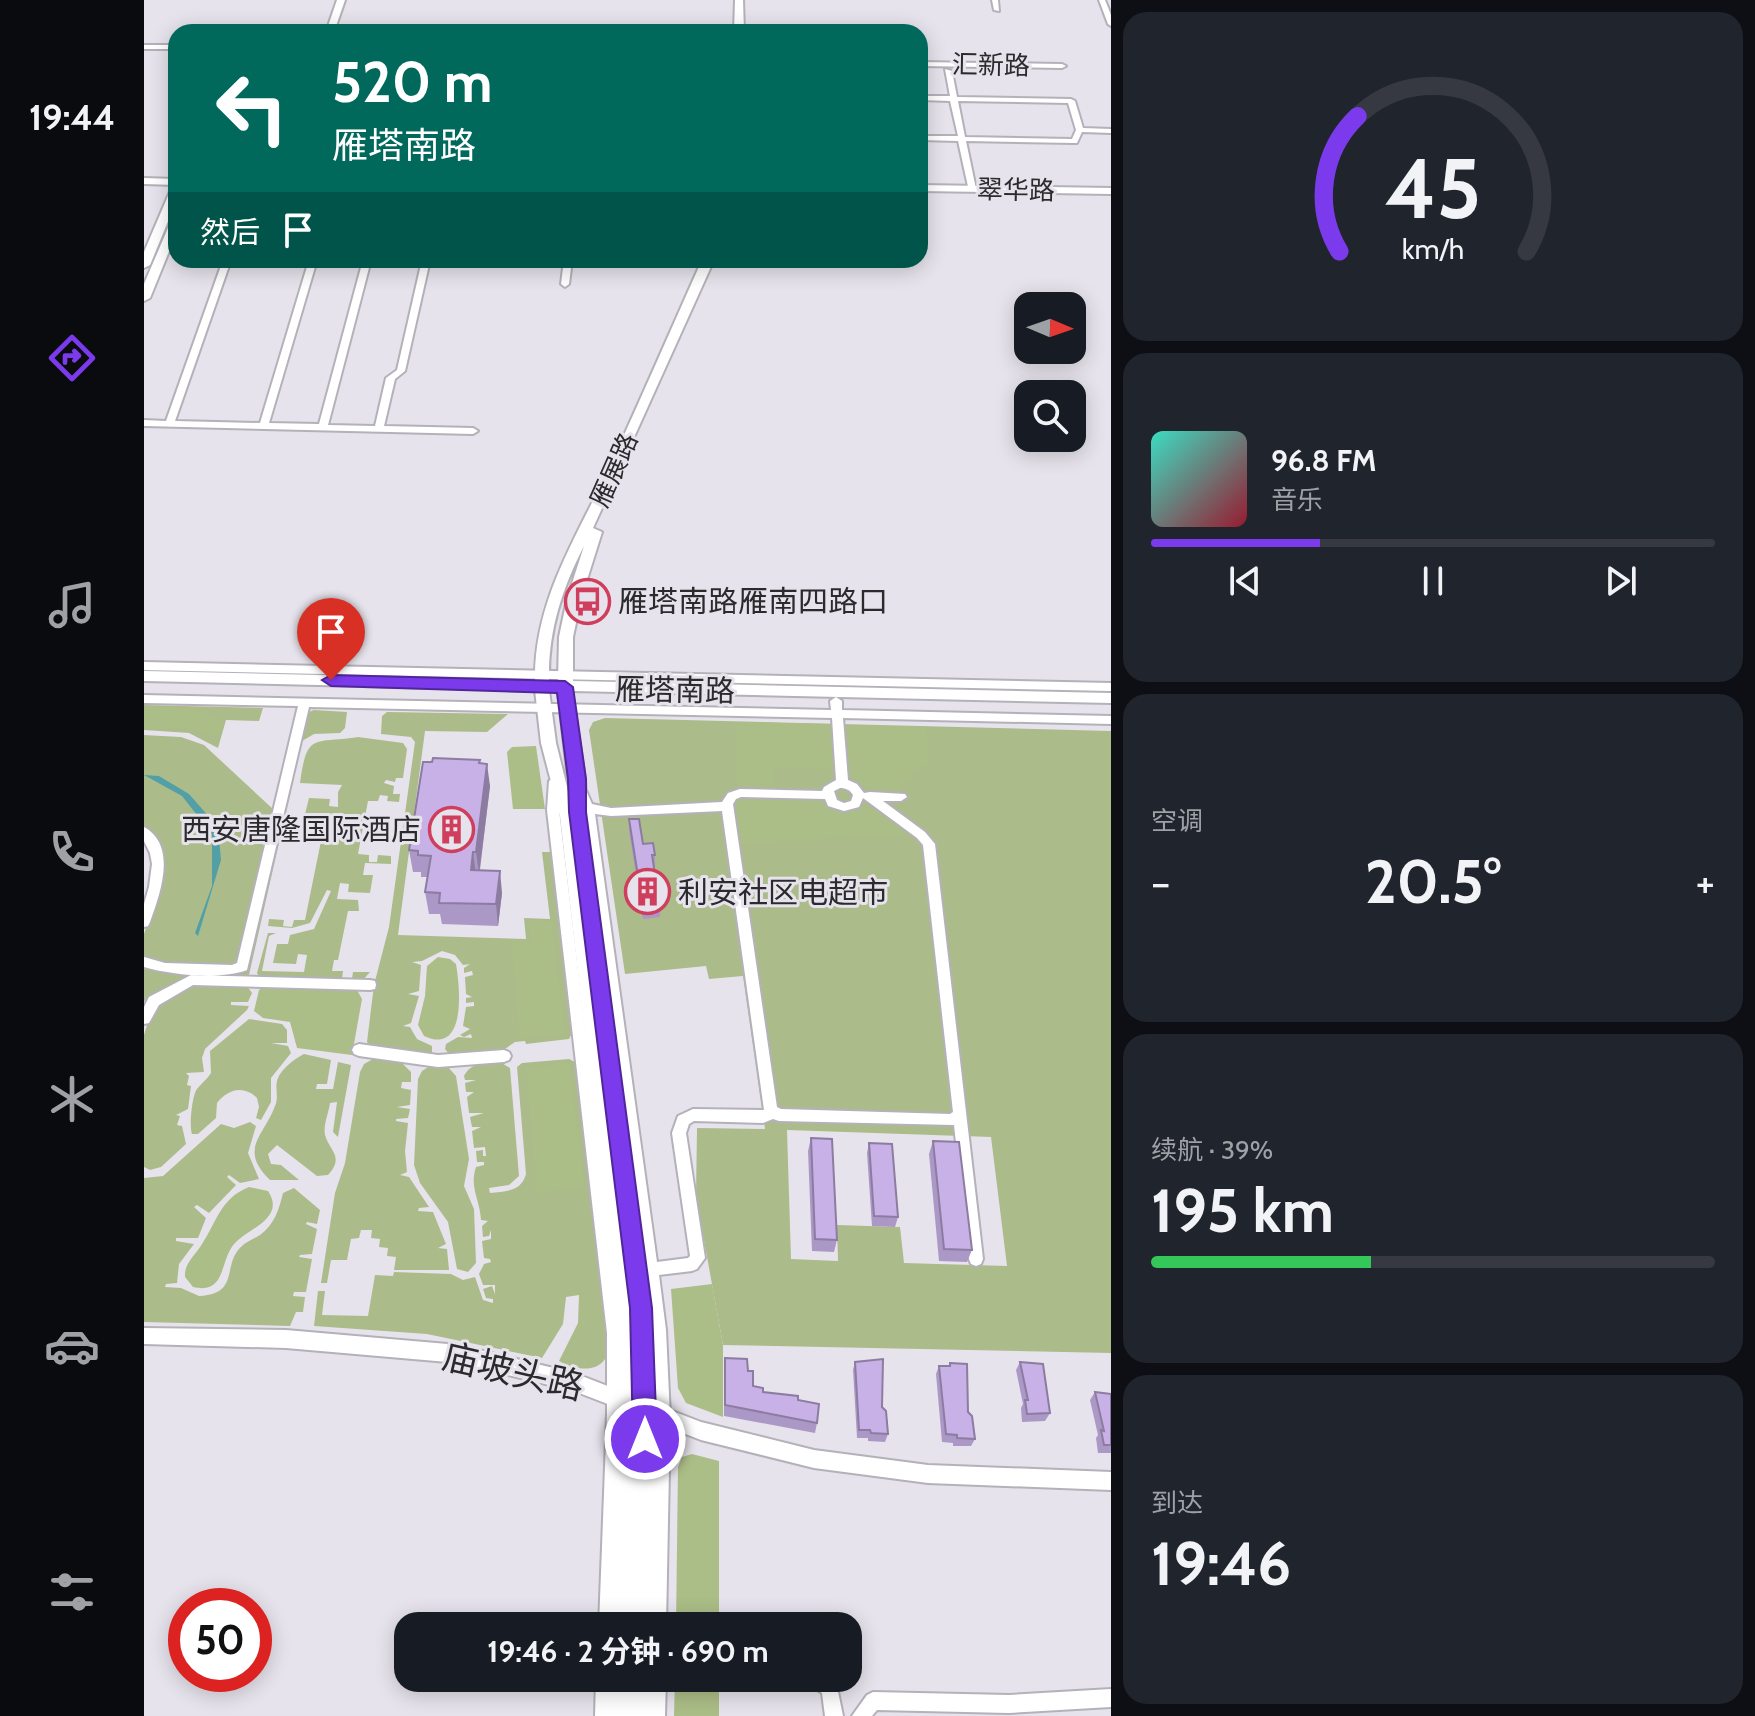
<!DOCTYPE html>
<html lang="zh">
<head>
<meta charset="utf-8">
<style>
  body { margin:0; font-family:Cabin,"Noto Sans SC",sans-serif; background:#20242c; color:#f1f3f6; height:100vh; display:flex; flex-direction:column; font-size:30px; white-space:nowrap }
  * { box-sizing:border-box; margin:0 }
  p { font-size:26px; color:#9ea1a6 }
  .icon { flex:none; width:44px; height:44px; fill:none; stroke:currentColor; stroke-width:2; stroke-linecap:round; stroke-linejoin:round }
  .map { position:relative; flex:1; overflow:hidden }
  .sheet { display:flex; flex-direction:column; gap:12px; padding:12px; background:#0d0f14; width:644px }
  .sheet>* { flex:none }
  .guide { position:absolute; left:24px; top:24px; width:760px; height:244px; border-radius:24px; box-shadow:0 4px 20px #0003; background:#00695c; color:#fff; overflow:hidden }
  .needle { width:52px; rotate:92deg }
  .tools { position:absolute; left:870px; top:292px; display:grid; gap:16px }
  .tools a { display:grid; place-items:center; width:72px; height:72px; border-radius:16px; background:#171b24; box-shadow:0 4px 20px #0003; font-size:40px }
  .speed { position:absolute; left:24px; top:1588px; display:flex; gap:16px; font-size:40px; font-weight:700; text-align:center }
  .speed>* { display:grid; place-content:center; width:104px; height:104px; border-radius:50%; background:#171b24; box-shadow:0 4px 20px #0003; line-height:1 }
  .speed .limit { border:12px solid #d22; background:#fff; color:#111 }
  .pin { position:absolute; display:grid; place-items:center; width:68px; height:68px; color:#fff; margin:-82px -34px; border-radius:50% 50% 50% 0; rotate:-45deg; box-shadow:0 0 8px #0007 }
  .pin .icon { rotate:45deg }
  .me { position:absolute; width:88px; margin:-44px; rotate:0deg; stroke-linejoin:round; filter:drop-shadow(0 0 6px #0008) }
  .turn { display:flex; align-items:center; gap:28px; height:168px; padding:0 32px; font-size:36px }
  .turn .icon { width:104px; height:104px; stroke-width:2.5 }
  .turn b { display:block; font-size:56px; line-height:68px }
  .then { display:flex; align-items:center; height:76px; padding:0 32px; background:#0003; gap:16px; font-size:30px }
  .big { font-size:60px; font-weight:700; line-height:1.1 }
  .sheet .tile { flex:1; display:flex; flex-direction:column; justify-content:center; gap:12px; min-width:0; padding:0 28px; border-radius:24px; background:#20242c }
  .sheet .dial { align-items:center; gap:0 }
  .dial svg { height:208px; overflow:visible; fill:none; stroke:#363941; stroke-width:7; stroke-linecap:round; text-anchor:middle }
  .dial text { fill:#f1f3f6; stroke:none }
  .song { display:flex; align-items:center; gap:24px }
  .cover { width:96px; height:96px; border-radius:12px; background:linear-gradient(135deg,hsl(170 70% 55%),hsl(350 70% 35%)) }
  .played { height:8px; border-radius:4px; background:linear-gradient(90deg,#7c3aed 30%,#363941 30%) }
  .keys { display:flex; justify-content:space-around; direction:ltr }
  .heat { display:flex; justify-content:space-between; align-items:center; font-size:44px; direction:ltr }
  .charge { height:12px; border-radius:6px; background:linear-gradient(90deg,#34c759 39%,#363941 0) }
  .trip { position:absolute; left:250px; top:1612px; width:468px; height:80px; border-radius:24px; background:#171b24; box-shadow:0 4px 20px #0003; font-weight:700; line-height:80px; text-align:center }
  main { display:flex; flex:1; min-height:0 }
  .menu { display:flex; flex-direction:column; width:144px; justify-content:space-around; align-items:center; background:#090b0e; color:#9ea1a6 }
  .menu .icon { width:56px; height:56px }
  .menu .on { color:#7c3aed }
  .menu b { font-size:36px; color:#f1f3f6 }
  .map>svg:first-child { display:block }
  .green { fill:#abbc8a; fill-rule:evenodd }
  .forest { fill:#acbe87 }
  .water { fill:#52a0a6 }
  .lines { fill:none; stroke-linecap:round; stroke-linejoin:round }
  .minor-casing { stroke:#b4b1b9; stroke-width:4 }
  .tertiary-casing { stroke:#b4b1b9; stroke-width:4 }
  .secondary-casing { stroke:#b4b1b9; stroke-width:4 }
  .minor { fill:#fff; fill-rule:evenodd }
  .tertiary { fill:#fff; fill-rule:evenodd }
  .secondary { fill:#fff; fill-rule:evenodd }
  .wall { fill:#ac98c6 }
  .shaded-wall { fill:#8c7ca1 }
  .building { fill:#c8b1e6; stroke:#8c7ca1; stroke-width:2 }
  .route { fill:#7c3aed; stroke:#51269a; stroke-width:2 }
  .labels { text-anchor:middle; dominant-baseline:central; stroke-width:6; stroke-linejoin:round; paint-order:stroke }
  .far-street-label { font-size:26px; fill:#2b2a2d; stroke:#e7e3ec }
  .poi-label { font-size:30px; fill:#2b2a2d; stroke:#e7e3ec; text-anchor:start }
  .street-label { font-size:30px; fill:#2b2a2d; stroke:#e7e3ec }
  .near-street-label { font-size:36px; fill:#2b2a2d; stroke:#e7e3ec }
</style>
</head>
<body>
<main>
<nav class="menu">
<b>19:44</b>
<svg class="icon on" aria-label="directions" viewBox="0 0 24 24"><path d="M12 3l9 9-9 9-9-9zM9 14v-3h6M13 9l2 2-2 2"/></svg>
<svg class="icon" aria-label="music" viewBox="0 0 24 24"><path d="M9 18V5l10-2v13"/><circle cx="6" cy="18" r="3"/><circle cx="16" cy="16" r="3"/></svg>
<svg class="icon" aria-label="phone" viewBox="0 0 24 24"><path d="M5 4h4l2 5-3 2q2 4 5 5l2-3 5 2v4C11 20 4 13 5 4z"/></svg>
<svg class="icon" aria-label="climate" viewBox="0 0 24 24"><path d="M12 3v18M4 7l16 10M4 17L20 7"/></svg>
<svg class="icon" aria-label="car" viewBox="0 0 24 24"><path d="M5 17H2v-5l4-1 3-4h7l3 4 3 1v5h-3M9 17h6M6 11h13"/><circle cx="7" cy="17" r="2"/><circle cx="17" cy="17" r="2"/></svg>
<svg class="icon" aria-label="filters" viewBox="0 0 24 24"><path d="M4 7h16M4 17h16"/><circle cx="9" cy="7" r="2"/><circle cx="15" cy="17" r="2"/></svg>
</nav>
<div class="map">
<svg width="967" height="1716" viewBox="0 0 967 1716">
  <rect width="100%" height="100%" fill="#e7e3ec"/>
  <path class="green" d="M0,705L119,708L115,721L82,720L74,748L45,733L0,730Z
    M170,710L203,712L201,728L196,733L170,734L158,741L105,975L100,978L43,977L0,1001V966L21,971L89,973L98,971L162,713Z
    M243,712L364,714L343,732L281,731L254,935L382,939L380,918L406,919L398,852H407L428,1033L425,1039L382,1044L381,1041L371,1042L358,1051L305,1054L301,1049L302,1044L314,1037L328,1038L327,1034L320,1037L316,1035L326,1029L319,1026L322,1007L330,1006V1002L322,1003V998L328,997L322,994L321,977L329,975L328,971L320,973V968L326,964L319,965L311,955L298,951L278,961L268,962L277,965L275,991L264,994L275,996L267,1023L259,1026L266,1027L273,1039L288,1046V1052L283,1054L226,1046L223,1042L230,985L245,927L271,742L267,737L237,734L238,716Z
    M461,718L967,731V1353L579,1345L552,1196L553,1128L621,1129L599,976L565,979L562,966L481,974L445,730L449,722ZM643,1130L847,1137L863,1266L760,1263L756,1227L693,1225L694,1261L647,1259Z
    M0,735L37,737L60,745L130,810L94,966L23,965L0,957V934L16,885L0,827Z
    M214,737L259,743L263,749L259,778H252L251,782L242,780L240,783L250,786L249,794H256L255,802L243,801L244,796L236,795L234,801H224L214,854L225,855V862H233L234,855L247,856V864L221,863L219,875H229L226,893L204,892L205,884L196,883L193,899L214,900L215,911H204L194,960H190L188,971H199L198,979H208L209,972H226L218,981L116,978L113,973L124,933H132L125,936L118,971L160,972L163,955L154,954L152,964L129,963L133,944H144L146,935L170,929L187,891L183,890L166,923L148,928L124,926L125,919L140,920L139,926L148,927L150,920H161L177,841L166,840L167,834L159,833L157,840L143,839L146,830L169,829L186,835L190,830L170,823L171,815L161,814L165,798L186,799L185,806L194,807V792L198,785L156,783C163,731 170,744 214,737Z
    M44,984L103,986L108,993L104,1002H87V1005L105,1006L103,1010L61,1049L58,1058L60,1072L42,1073L45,1076L43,1085L47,1086L44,1109L32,1115L36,1116L33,1125L38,1126L42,1144L17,1167L6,1170L0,1167V1035L8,1009Z
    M105,1019L138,1024L143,1030V1043H127L144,1046L147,1053L127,1078V1102L117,1120L112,1118L115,1107L113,1098C100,1085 84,1089 73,1103L72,1118L54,1134H48C45,1127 48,1095 53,1089C58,1083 63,1079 67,1073L66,1051Z
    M160,1054L187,1060L183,1084H173L172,1089H189L194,1062L207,1065L194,1137L189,1132L193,1102L186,1103C185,1112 179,1125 181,1135C185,1150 201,1157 184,1175L173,1176L133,1145L124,1154L127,1164L137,1165L155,1180H126C94,1149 120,1136 131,1106C135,1097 131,1089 133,1081C136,1070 150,1059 160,1054Z
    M229,1059L258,1063L267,1072V1082H258L257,1088L267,1090L266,1105L253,1107L266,1109L264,1118L252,1119V1121L264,1123L261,1151L263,1172L256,1175L265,1177L285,1207L275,1208L274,1211L289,1212L302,1244L294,1248L303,1249L305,1270H250L252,1257L243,1256L244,1248L235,1247L236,1239L227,1238L228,1230H217L215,1238L207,1239L203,1260H187L183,1283H177L191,1193L201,1163L216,1072L220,1064Z
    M425,1059L431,1062L466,1344C463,1373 437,1373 415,1361L434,1323L435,1295L422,1297L419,1324L398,1358L283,1334L170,1326L174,1291H181L178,1315L224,1316L231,1275L249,1276L250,1272L307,1274L319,1280L331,1277L339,1300L349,1303V1299L342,1298L339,1289L348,1286L351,1294V1285H339L335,1274L340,1264L347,1262L346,1259L340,1258L338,1241L347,1239V1230L345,1236L339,1237L338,1226L344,1221L337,1220C336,1200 325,1187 332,1167L340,1165V1162H333L332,1151L339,1150V1156H342L341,1147L330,1148L328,1131L337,1127H328L326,1117L340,1113H325L323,1097L330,1092H322L321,1083L332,1080H321L320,1076C327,1062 342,1063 356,1062L366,1068L375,1176L365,1185L345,1188L346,1193C362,1191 377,1192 382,1174L373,1067L378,1063Z
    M286,1066L304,1067L312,1076L325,1159L320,1186L330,1209L332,1263L324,1272L313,1269L304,1222L276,1183L270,1165L274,1079L278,1071Z
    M106,1122L112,1126L104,1153L115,1179L96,1183L85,1175L83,1177L92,1185L65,1213L53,1205L50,1207L62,1218L54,1238H32V1241L50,1244L35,1264L33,1283L22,1284L21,1287L37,1288L55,1296C95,1294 79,1267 95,1249C101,1242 108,1240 116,1235C131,1224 135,1209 139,1193L150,1188L176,1210L173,1224L163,1222L162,1224L173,1229L168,1254L156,1255L155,1257L168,1259L162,1292H150L149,1296L161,1297L159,1312H152L146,1326L0,1322V1178L19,1176L77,1124L90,1128Z"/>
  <path class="forest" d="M0,707L43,708L79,719L74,738L45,728H0Z
    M591,722L686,724L689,765L682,769L630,768V788L595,786L592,779Z
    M702,725L782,727L786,761L756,785V791L725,790L706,776Z
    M392,746L401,809H369L363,752L368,747Z
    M598,798L672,800L688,810L701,813L726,805L763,833L596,844L590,804Z
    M385,921L407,922L420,1034L376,1038L368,941L388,942Z
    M294,957L306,959L312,964C316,987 323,1056 280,1036L274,1025L281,996L283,966Z
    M121,986L213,990L218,999L208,1055L153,1048L146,1022L119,1018L110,1011L115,990Z
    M425,1064L440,1186L394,1192L382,1068Z
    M105,1187L124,1191C142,1218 105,1228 91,1243C75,1260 83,1295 49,1287L41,1277C40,1263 51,1256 58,1244C73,1221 77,1198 105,1187Z
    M568,1284L579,1345V1417L542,1403L534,1388L527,1289Z
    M548,1454L575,1461V1626H532L534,1467L538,1457Z
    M531,1678H575V1716H530Z"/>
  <path class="water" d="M0,775L15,776L45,794L74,827L77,860L54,936L51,933L68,886V834L38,796Z"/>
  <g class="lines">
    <defs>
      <path id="minor" d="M848,0H854L855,11L850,10Z
        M955,0H961L967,15V26L964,24Z
        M801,69L808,71L813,97L927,99L931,101L939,128L967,129V133L938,132L933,143H930L822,141L832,189L825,191L814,141L776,140V136H814L806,101L776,100V96H806ZM814,101L924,103L932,130L928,139L821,137Z
        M79,260H87L31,421L116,423L165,260H173L125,423L175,424L219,260H227L184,425L231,426L242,378L253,370L278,260H286L261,371L251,379L240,426L329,428L334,431L329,434L0,426V420L22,421Z
        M420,260H428L425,284L421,287L417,284Z
        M0,662L967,683V691L0,670Z
        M0,695L687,710L686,701L692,697L698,701V710L967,716V724L699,718L704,780L713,784L720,793L726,792L761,794L763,797L757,801H739L781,832L791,844L839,1259L837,1264L832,1266L827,1264L825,1259L810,1125L635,1121L629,1119L619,1123L550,1121L545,1124L542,1133L561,1258L553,1269L548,1271L515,1275L522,1330L526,1417L522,1626H506C508,1510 516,1393 500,1277L495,1275L493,1270L495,1265L499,1264L438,808L431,791L433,788H441L448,804L467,808L578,802L584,793L596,789L678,791L680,787L692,780L688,718L165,707L103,970C77,980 27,975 0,967V957L21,963L88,965L93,963L154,706L0,703ZM696,788C702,788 706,790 709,795L707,801L700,803L693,800L690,791ZM597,797L681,799L684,806L700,811L715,807L719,798L773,838L779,845L809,1112L806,1114L637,1109L633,1107L589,804L592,799ZM578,811L620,1110L549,1109L534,1116L528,1133L546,1256L544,1258L513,1262L451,814L467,816Z
        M411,777L417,781L415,810L477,1333L479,1414L471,1626H455L463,1414V1333L403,810L405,781Z
        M0,827C34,846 16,894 6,922L4,926L0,927V904L5,887L8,864L6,853L0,841Z
        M47,975L226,980L231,981L232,985L231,989L226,990L49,985L15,1005L5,1023L0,1024V1007L5,997Z
        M215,1044L294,1055L360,1050L365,1052L367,1056L365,1060L360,1062L294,1067L215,1056L210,1054L208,1050L210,1046Z
        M452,1678H470L469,1716H451Z
        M504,1678H522L521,1716H503Z
        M661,1678H686L692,1682L699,1716H681L678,1693L664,1684Z
        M967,1689V1707L865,1713L733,1710L728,1716H708L723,1695L729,1692L865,1695Z"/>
      <path id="tertiary" d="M193,0H201L190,32H182Z
        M0,45H32V49H0Z
        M776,62L918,64L922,66L918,68L776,66Z
        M0,1328L142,1330L315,1345L430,1373L557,1422L670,1450L784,1465L967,1472V1490L784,1483L670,1468L557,1440L430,1391L315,1363L142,1348L0,1344Z"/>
      <path id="secondary" d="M591,0H599L600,32H590Z
        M0,178L32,179V185L0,184Z
        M776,185L967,188V194L776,191Z
        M32,186V202L6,265L0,268V252L27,189Z
        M32,218V234L6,298L0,301V284L27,221Z
        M558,260H570L449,528L458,532L437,599L429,637V681L967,693V703L428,691L441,779L444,831L442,835L434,837L439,873L448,874L450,878L509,1329L512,1411L507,1626H470L477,1410L475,1330L416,816L397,743L391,690L0,681V671L391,680C390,600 433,537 465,468C497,399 527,329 558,260ZM440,546L423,599L415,637L414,680H405C404,631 418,589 440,546ZM405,690L414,691L426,799L412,743Z
        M468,1678H506V1716H466Z"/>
    </defs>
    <use href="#minor" class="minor-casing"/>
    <use href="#tertiary" class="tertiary-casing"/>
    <use href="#secondary" class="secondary-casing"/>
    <use href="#minor" class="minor"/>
    <use href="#tertiary" class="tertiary"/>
    <use href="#secondary" class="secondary"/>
  </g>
  <path class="wall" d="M336,763L346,786L336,870L358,893L354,926L298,924L296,914H285L281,892L284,877H277V872H269L265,850Z
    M485,819L499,844L511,855V866H509L516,906V917L499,919L485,831Z
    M667,1138L693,1240L690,1252L668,1251L664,1151Z
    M789,1141L828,1250L823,1262L795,1261L785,1154Z
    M725,1143L754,1217L751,1227L728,1226L723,1153Z
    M581,1358L604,1371L609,1386L619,1392L673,1423L671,1433L580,1416V1369Z
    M711,1362L738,1407L744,1434L741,1442L724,1441V1438H713L709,1370Z
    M876,1362L906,1413L901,1421L878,1422L877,1408L879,1404L872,1370Z
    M806,1363L824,1412L831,1439L827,1446H809V1443L798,1442L792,1374L795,1366H805Z
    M951,1392L967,1394V1453H954L952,1438L954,1435L946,1400Z"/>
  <path class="shaded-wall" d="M343,764L346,786L335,874L332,852Z
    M329,852L332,874L327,870Z
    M356,871L358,893L354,926L352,904Z"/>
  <path class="building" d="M289,758L336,760L335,763L343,764L332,852H329L327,870L356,871L352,904L295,903L296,893L281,892L287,856L274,855V851L265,850L279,762H288Z
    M485,819H495L499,844L509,843L511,855H508L516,906L499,908Z
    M667,1138L688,1139L693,1240L671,1239Z
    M789,1141L815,1142L828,1250L800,1249Z
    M725,1143L748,1144L754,1217L730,1216Z
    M581,1358L603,1359L604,1371H609V1386L619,1388V1392L654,1396V1400L675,1404L673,1423L581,1405Z
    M739,1359L738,1407L742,1411L744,1434L727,1433L726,1430H715L711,1362Z
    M876,1362L899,1364L906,1413L883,1414L881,1400H884Z
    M806,1363L823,1364L824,1412L828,1416L831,1439L813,1438V1435L802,1434L795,1366H806Z
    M951,1392L967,1394V1445H960L957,1430L960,1431Z"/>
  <path class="route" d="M187,675L421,681L429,687L442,779V812L508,1308L513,1439L509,1447L501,1451L493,1447L489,1439L486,1308L425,812L424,779L413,693L187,686L178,680Z"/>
  <defs>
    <symbol id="bus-ring" viewBox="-11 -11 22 22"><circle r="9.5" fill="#e7e3ec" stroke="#cf3f5d" stroke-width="1.5"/><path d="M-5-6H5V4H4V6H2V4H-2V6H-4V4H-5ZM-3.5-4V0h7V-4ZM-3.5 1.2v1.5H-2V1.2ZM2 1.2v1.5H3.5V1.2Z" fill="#cf3f5d"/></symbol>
    <symbol id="building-ring" viewBox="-11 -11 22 22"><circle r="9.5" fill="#e7e3ec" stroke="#cf3f5d" stroke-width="1.5"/><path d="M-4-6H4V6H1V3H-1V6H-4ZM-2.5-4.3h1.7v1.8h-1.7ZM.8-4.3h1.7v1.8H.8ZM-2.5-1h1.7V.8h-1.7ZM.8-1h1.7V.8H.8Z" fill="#cf3f5d"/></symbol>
  </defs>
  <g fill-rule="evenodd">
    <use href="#bus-ring" x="418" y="576" width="51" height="51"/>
    <use href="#building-ring" x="282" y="804" width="51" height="51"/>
    <use href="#building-ring" x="478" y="866" width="51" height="51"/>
  </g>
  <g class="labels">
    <g class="far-street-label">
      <text transform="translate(847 65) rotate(1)">汇新路</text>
      <text transform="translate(872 190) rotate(1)">翠华路</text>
      <text transform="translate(470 470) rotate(-66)">雁展路</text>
    </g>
    <g class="poi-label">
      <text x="474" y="601">雁塔南路雁南四路口</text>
      <text x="277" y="829" text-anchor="end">西安唐隆国际酒店</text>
      <text x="534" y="892">利安社区电超市</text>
    </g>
    <g class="street-label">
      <text transform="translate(531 690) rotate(1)">雁塔南路</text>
    </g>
    <g class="near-street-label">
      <text transform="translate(369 1371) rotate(13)">庙坡头路</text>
    </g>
  </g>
</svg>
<div class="tools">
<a><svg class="needle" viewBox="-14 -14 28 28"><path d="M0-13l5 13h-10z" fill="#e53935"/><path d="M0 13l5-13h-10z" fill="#9ea1a6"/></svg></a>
<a><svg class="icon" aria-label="search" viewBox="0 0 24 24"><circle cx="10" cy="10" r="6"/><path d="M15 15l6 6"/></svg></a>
</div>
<div class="speed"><div class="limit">50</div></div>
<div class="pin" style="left:187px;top:680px;background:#d93025"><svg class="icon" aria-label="arrive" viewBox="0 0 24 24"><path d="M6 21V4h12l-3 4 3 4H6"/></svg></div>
<svg class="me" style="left:501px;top:1439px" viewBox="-20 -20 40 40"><circle r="17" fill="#7c3aed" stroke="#fff" stroke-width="3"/><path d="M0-11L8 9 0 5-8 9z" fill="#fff"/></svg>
<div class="trip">19:46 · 2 分钟 · 690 m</div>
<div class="guide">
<div class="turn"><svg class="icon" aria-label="left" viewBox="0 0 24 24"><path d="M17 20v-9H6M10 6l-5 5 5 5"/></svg><div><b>520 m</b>雁塔南路</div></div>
<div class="then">然后<svg class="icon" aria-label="arrive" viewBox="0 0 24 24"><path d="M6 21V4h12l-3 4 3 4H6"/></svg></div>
</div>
</div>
<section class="sheet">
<div class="tile dial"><svg viewBox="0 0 100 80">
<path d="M14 69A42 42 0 1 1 86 69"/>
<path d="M14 69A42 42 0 0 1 21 17" stroke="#7c3aed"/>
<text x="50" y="56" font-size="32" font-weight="700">45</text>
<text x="50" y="72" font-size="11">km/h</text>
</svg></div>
<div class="tile">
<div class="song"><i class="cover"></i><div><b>96.8 FM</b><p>音乐</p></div></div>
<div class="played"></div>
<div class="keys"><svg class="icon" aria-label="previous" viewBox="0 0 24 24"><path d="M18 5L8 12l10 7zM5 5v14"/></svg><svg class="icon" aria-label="pause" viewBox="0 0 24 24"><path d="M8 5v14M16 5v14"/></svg><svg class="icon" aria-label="next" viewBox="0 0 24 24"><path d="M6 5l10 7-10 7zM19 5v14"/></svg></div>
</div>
<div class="tile"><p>空调</p>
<div class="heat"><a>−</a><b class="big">20.5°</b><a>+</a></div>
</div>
<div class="tile"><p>续航 · 39%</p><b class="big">195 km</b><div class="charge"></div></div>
<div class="tile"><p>到达</p><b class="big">19:46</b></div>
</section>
</main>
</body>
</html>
